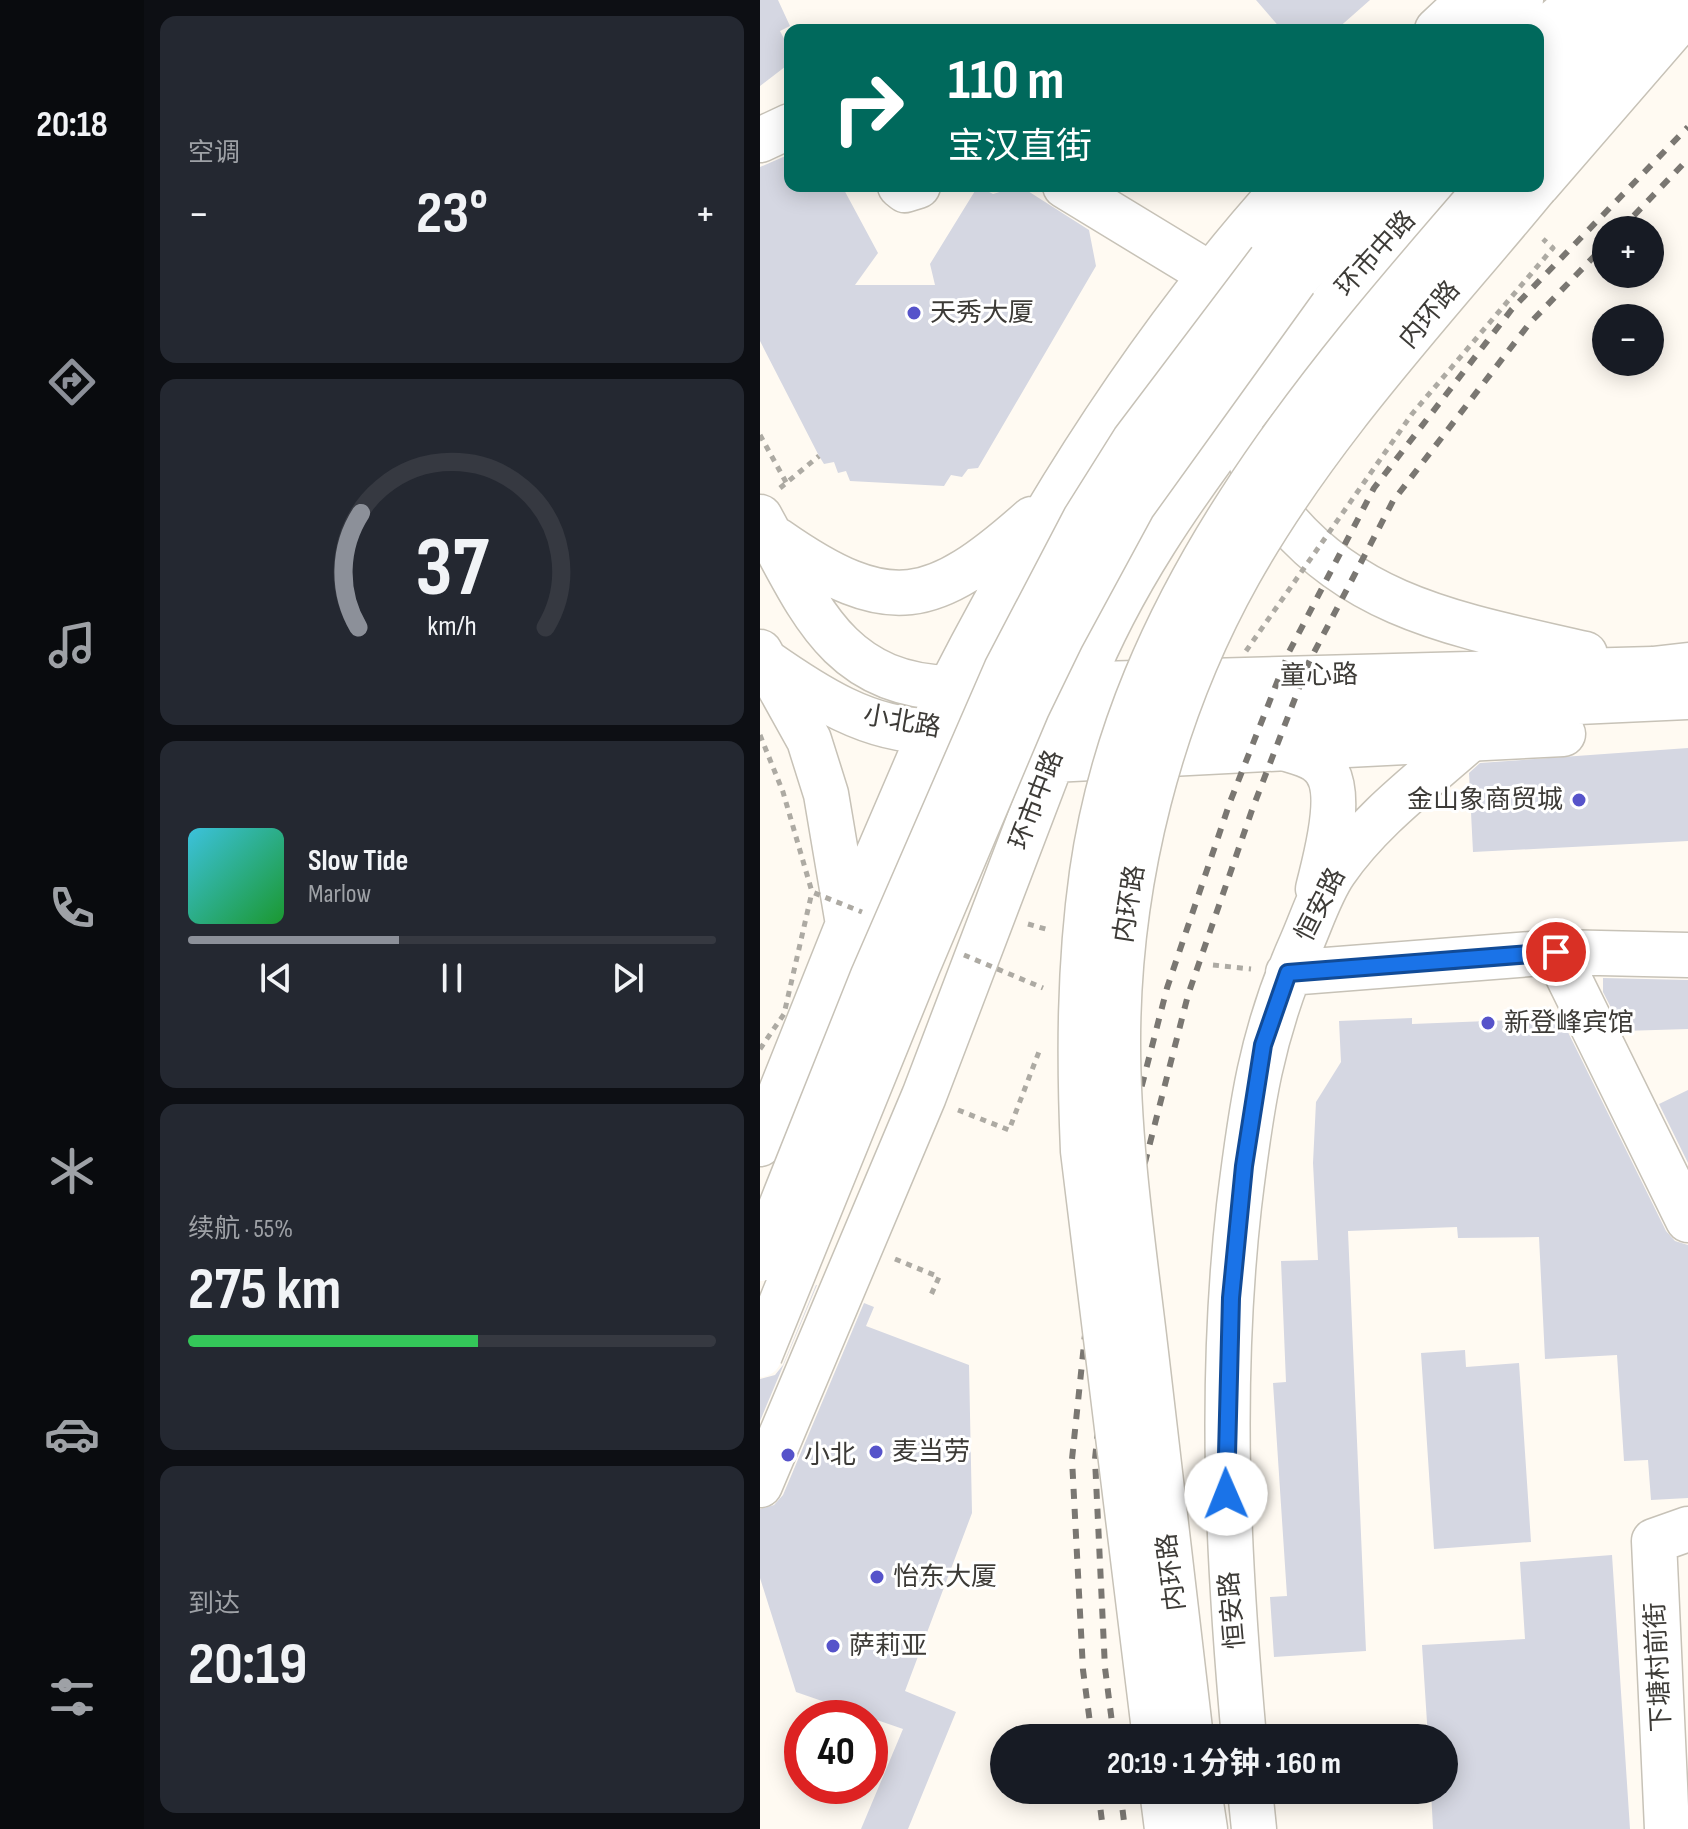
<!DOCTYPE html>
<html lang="zh">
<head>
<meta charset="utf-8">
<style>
  body { margin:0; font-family:"Sofia Sans Condensed","Noto Sans SC",sans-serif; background:#242831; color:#f1f3f6; height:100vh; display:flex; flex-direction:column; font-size:30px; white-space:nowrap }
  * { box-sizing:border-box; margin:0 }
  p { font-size:26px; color:#9ea1a6 }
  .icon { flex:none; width:44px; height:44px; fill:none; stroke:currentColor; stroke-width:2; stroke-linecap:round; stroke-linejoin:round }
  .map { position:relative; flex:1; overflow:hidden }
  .drawer { display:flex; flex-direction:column; gap:16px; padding:16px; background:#0d0f14; width:616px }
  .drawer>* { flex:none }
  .banner { position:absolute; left:24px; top:24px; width:760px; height:168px; border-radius:16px; box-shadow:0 4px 20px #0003; background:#00695c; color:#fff; overflow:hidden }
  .buttons { position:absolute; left:832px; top:216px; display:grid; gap:16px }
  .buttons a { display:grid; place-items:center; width:72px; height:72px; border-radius:50%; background:#171b24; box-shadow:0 4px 20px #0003; font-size:40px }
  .speed { position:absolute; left:24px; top:1700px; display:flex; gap:16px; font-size:40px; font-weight:700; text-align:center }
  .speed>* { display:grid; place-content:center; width:104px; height:104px; border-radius:50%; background:#171b24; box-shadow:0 4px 20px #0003; line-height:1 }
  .speed .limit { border:12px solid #d22; background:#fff; color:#111 }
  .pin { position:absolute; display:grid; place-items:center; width:68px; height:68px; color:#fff; margin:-34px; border:4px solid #fff; border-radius:50%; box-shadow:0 2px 8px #0007 }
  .me { position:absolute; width:88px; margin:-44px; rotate:359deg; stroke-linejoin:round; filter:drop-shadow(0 0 6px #0008) }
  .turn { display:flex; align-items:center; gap:28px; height:168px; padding:0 32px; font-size:36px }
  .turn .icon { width:104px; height:104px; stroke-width:2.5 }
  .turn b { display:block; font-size:56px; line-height:68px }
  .big { font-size:60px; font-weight:700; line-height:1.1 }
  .drawer .card { flex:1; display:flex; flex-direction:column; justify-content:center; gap:12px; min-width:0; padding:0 28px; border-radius:16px; background:#242831 }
  .drawer .dial { align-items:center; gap:0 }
  .dial svg { height:208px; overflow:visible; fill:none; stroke:#363941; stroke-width:7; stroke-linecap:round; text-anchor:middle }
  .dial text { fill:#f1f3f6; stroke:none }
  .song { display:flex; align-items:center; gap:24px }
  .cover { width:96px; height:96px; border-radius:12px; background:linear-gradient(135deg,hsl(190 70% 55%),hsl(130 70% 35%)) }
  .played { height:8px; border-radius:4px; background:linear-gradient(90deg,#8c9099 40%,#363941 40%) }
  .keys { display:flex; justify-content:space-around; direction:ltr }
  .heat { display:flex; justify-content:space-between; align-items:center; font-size:44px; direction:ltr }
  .charge { height:12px; border-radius:6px; background:linear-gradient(90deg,#34c759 55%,#363941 0) }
  .trip { position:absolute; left:230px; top:1724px; width:468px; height:80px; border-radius:40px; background:#171b24; box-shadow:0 4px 20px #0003; font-weight:700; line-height:80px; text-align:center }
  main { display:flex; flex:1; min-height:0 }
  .menu { display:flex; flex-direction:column; width:144px; justify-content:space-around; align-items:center; background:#090b0e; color:#9ea1a6 }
  .menu .icon { width:56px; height:56px }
  .menu .active { color:#8c9099 }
  .menu b { font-size:36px; color:#f1f3f6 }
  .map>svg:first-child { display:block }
  .building { fill:#d5d7e2 }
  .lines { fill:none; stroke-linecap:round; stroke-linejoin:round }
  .minor-casing { stroke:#c7c2b7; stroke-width:47 }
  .major-casing { stroke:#c7c2b7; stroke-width:47 }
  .highway-casing { stroke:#c7c2b7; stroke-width:47 }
  .path { stroke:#adaaa3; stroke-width:5; stroke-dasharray:6 6; stroke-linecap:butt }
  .minor { stroke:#fff; stroke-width:44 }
  .major { stroke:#fff; stroke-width:44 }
  .highway { stroke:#fff; stroke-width:44 }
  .rail { stroke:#7a7772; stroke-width:6; stroke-dasharray:10 10; stroke-linecap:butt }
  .highway-bridge-casing { stroke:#c7c2b7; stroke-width:47; stroke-linecap:butt }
  .path-bridge { stroke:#adaaa3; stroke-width:5; stroke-dasharray:6 6; stroke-linecap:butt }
  .highway-bridge { stroke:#fff; stroke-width:44 }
  .route-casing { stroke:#114b97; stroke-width:20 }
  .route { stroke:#1a73e8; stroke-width:14 }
  .poi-dot { fill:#5653ca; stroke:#fff; stroke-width:3 }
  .labels { text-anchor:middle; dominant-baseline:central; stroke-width:6; stroke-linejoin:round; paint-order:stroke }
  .street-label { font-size:26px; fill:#3d3b37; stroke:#fff }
  .poi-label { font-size:26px; fill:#3d3b37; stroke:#fff; text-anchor:start }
</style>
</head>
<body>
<main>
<nav class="menu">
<b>20:18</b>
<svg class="icon active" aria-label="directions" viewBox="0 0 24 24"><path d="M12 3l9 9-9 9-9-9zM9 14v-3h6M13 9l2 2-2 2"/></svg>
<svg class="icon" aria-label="music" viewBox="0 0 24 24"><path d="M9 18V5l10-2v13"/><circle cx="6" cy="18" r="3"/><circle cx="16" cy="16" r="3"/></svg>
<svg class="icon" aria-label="phone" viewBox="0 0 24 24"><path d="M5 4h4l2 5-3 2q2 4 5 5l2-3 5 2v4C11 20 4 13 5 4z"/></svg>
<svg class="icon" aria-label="climate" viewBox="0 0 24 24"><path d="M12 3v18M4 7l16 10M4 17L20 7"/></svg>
<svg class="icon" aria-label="car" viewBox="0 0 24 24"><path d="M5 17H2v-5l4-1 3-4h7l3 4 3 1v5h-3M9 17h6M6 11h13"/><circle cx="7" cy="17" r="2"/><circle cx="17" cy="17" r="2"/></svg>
<svg class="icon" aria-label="filters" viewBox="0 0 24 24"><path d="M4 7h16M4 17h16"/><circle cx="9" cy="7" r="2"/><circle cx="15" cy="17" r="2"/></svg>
</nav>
<section class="drawer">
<div class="card"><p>空调</p>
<div class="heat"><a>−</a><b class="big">23°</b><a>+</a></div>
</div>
<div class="card dial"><svg viewBox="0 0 100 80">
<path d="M14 69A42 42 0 1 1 86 69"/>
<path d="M14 69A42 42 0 0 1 15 25" stroke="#8c9099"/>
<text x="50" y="56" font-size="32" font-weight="700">37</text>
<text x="50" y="72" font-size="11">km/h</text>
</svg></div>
<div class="card">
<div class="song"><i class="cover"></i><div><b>Slow Tide</b><p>Marlow</p></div></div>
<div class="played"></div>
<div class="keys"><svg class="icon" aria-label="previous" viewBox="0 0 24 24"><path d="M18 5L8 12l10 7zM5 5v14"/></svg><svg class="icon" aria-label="pause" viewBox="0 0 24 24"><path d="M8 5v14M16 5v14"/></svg><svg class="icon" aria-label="next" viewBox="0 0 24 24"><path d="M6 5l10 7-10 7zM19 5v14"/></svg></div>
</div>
<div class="card"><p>续航 · 55%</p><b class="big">275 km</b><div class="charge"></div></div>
<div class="card"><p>到达</p><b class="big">20:19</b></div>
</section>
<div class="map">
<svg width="928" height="1829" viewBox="0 0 928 1829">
  <rect width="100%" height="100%" fill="#fffaf2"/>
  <path class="building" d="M0,0H18L30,26L20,31L30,50V63L0,86Z
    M496,0H610L576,30H522Z
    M30,154V186H82L118,253L95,285H175L170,264L218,186L233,194L260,186L329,230L336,266L218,468L208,469L202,477L191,475L184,486L90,481L86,471L78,473L74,462L64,464L59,456L0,341V167Z
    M928,748V841L713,852L709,773L720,763Z
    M843,978L928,980V1029L863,1031L843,992Z
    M652,1018V1024L801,1018L906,1231L915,1241L928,1245V1498L891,1500L888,1460L864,1461L857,1355L785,1359L779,1237L698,1238L697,1227L588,1231L606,1651L514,1657L510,1597L527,1596L513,1383L526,1382L521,1261L558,1260L553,1163L556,1102L581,1062L579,1021Z
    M928,1090V1163L899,1104Z
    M56,1285H57L0,1421V1379L15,1375L23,1365Z
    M104,1303L114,1307L106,1326L209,1365L212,1513L145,1691L196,1712L148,1829H101L143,1729L36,1692L0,1578V1509L14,1505L23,1495Z
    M705,1350L706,1367L759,1363L771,1542L674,1549L661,1353Z
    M852,1555L870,1829H673L671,1790H684V1738H668L662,1645L765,1639L760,1562Z"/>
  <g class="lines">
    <defs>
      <path id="minor" d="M0,140L30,126
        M140,186L145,190L158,186
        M305,186L453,276
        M527,749C537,752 549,755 557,761C589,782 565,859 558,889
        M796,952L928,1220
        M528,973L796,952L928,955
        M484,1738C468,1560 459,1384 479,1206C491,1107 501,1034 542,942C552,919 561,891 575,871C610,820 664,780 709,740
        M490,1790L494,1829
        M907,1829L894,1541L928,1529"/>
      <path id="major" d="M677,30L709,0
        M778,88L868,0
        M0,517C49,605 76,685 190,688C281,510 392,334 526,186
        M17,540C130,619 173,607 272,519
        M0,652L5,661C55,696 108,731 171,731
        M321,684C361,583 423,495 488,409C548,331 610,257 677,186"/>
      <path id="highway" d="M729,30L761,0
        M778,37L820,0
        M778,130L891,0
        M778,184L928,11
        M510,261L573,186
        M535,280L622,186
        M477,424C487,450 495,481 512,503C589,609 705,626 825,654
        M274,600L301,494
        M5,661L49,740L66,794L88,924
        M190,688L893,669L928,665
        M171,731L928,697
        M293,760L803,734
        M0,1144L88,924L183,703
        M0,1485L164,1096L321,684
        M402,1790L407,1829
        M439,1790L445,1829"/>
    </defs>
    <use href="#minor" class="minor-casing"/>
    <use href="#major" class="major-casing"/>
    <use href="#highway" class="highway-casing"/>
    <path class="path" d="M0,435L27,484
      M20,488L59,456
      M268,924L289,930
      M453,965L491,969
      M198,1110L249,1130L280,1049
      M135,1259L179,1277L171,1295"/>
    <use href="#minor" class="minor"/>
    <use href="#major" class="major"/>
    <use href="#highway" class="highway"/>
    <path class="rail" d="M860,230L928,159
      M332,1738L323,1670L312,1459L330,1287L407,988L470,802L529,652L614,488L752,309L928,127
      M354,1738L345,1668L335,1459L352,1291L428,995L492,810L549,662L633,501L769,324L846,244
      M338,1790L343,1829
      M360,1790L365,1829"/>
    <defs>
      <path id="highway-bridge" d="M0,1259L113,976L246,670L325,519L374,441L510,261
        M0,1355L158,966L267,708L302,636L373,505L535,280
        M395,1738L323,1151C319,1058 319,966 332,873C371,599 554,387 729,186
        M431,1738C416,1610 401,1481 386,1353C374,1250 358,1146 358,1042C358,882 400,714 479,573C558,432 673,311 776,186"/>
    </defs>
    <use href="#highway-bridge" class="highway-bridge-casing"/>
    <path class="path-bridge" d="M486,651L652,414L793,248L783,239
      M0,735L23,792L52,892L102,912
      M204,955L283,988
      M0,1049L24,1014L52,892"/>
    <use href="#highway-bridge" class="highway-bridge"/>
  </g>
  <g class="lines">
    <defs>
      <path id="route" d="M466,1494L471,1298L484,1166L503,1045L528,973L796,952"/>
    </defs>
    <use href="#route" class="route-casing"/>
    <use href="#route" class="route"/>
  </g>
  <g class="poi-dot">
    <circle cx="154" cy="313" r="8"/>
    <circle cx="819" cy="800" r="8"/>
    <circle cx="728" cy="1023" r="8"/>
    <circle cx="116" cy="1452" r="8"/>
    <circle cx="28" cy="1455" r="8"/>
    <circle cx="117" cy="1577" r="8"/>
    <circle cx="73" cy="1646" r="8"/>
  </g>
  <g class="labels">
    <g class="street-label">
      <text transform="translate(616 254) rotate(-48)">环市中路</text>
      <text transform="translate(670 315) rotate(-50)">内环路</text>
      <text transform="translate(559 676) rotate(-1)">童心路</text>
      <text transform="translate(142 722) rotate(10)">小北路</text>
      <text transform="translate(277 800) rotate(-69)">环市中路</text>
      <text transform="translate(370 904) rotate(-81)">内环路</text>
      <text transform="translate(561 905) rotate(-63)">恒安路</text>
      <text transform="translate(412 1572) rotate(-97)">内环路</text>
      <text transform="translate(473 1610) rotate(-95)">恒安路</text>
      <text transform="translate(899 1667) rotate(-93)">下塘村前街</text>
    </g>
    <g class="poi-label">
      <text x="170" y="313">天秀大厦</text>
      <text x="803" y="800" text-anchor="end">金山象商贸城</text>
      <text x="744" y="1023">新登峰宾馆</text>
      <text x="132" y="1452">麦当劳</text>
      <text x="44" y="1455">小北</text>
      <text x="133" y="1577">怡东大厦</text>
      <text x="89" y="1646">萨莉亚</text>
    </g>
  </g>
</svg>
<div class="buttons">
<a>+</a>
<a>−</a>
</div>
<div class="speed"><div class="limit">40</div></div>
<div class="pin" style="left:796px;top:952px;background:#d93025"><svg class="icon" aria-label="arrive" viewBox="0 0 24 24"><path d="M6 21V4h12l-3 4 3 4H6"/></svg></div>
<svg class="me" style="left:466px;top:1494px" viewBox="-20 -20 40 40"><circle r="19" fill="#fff"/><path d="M0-13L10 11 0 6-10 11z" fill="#1a73e8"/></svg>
<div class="trip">20:19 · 1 分钟 · 160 m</div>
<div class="banner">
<div class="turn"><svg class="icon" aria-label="right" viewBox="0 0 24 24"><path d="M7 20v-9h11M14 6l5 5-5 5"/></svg><div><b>110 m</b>宝汉直街</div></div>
</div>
</div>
</main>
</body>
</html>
